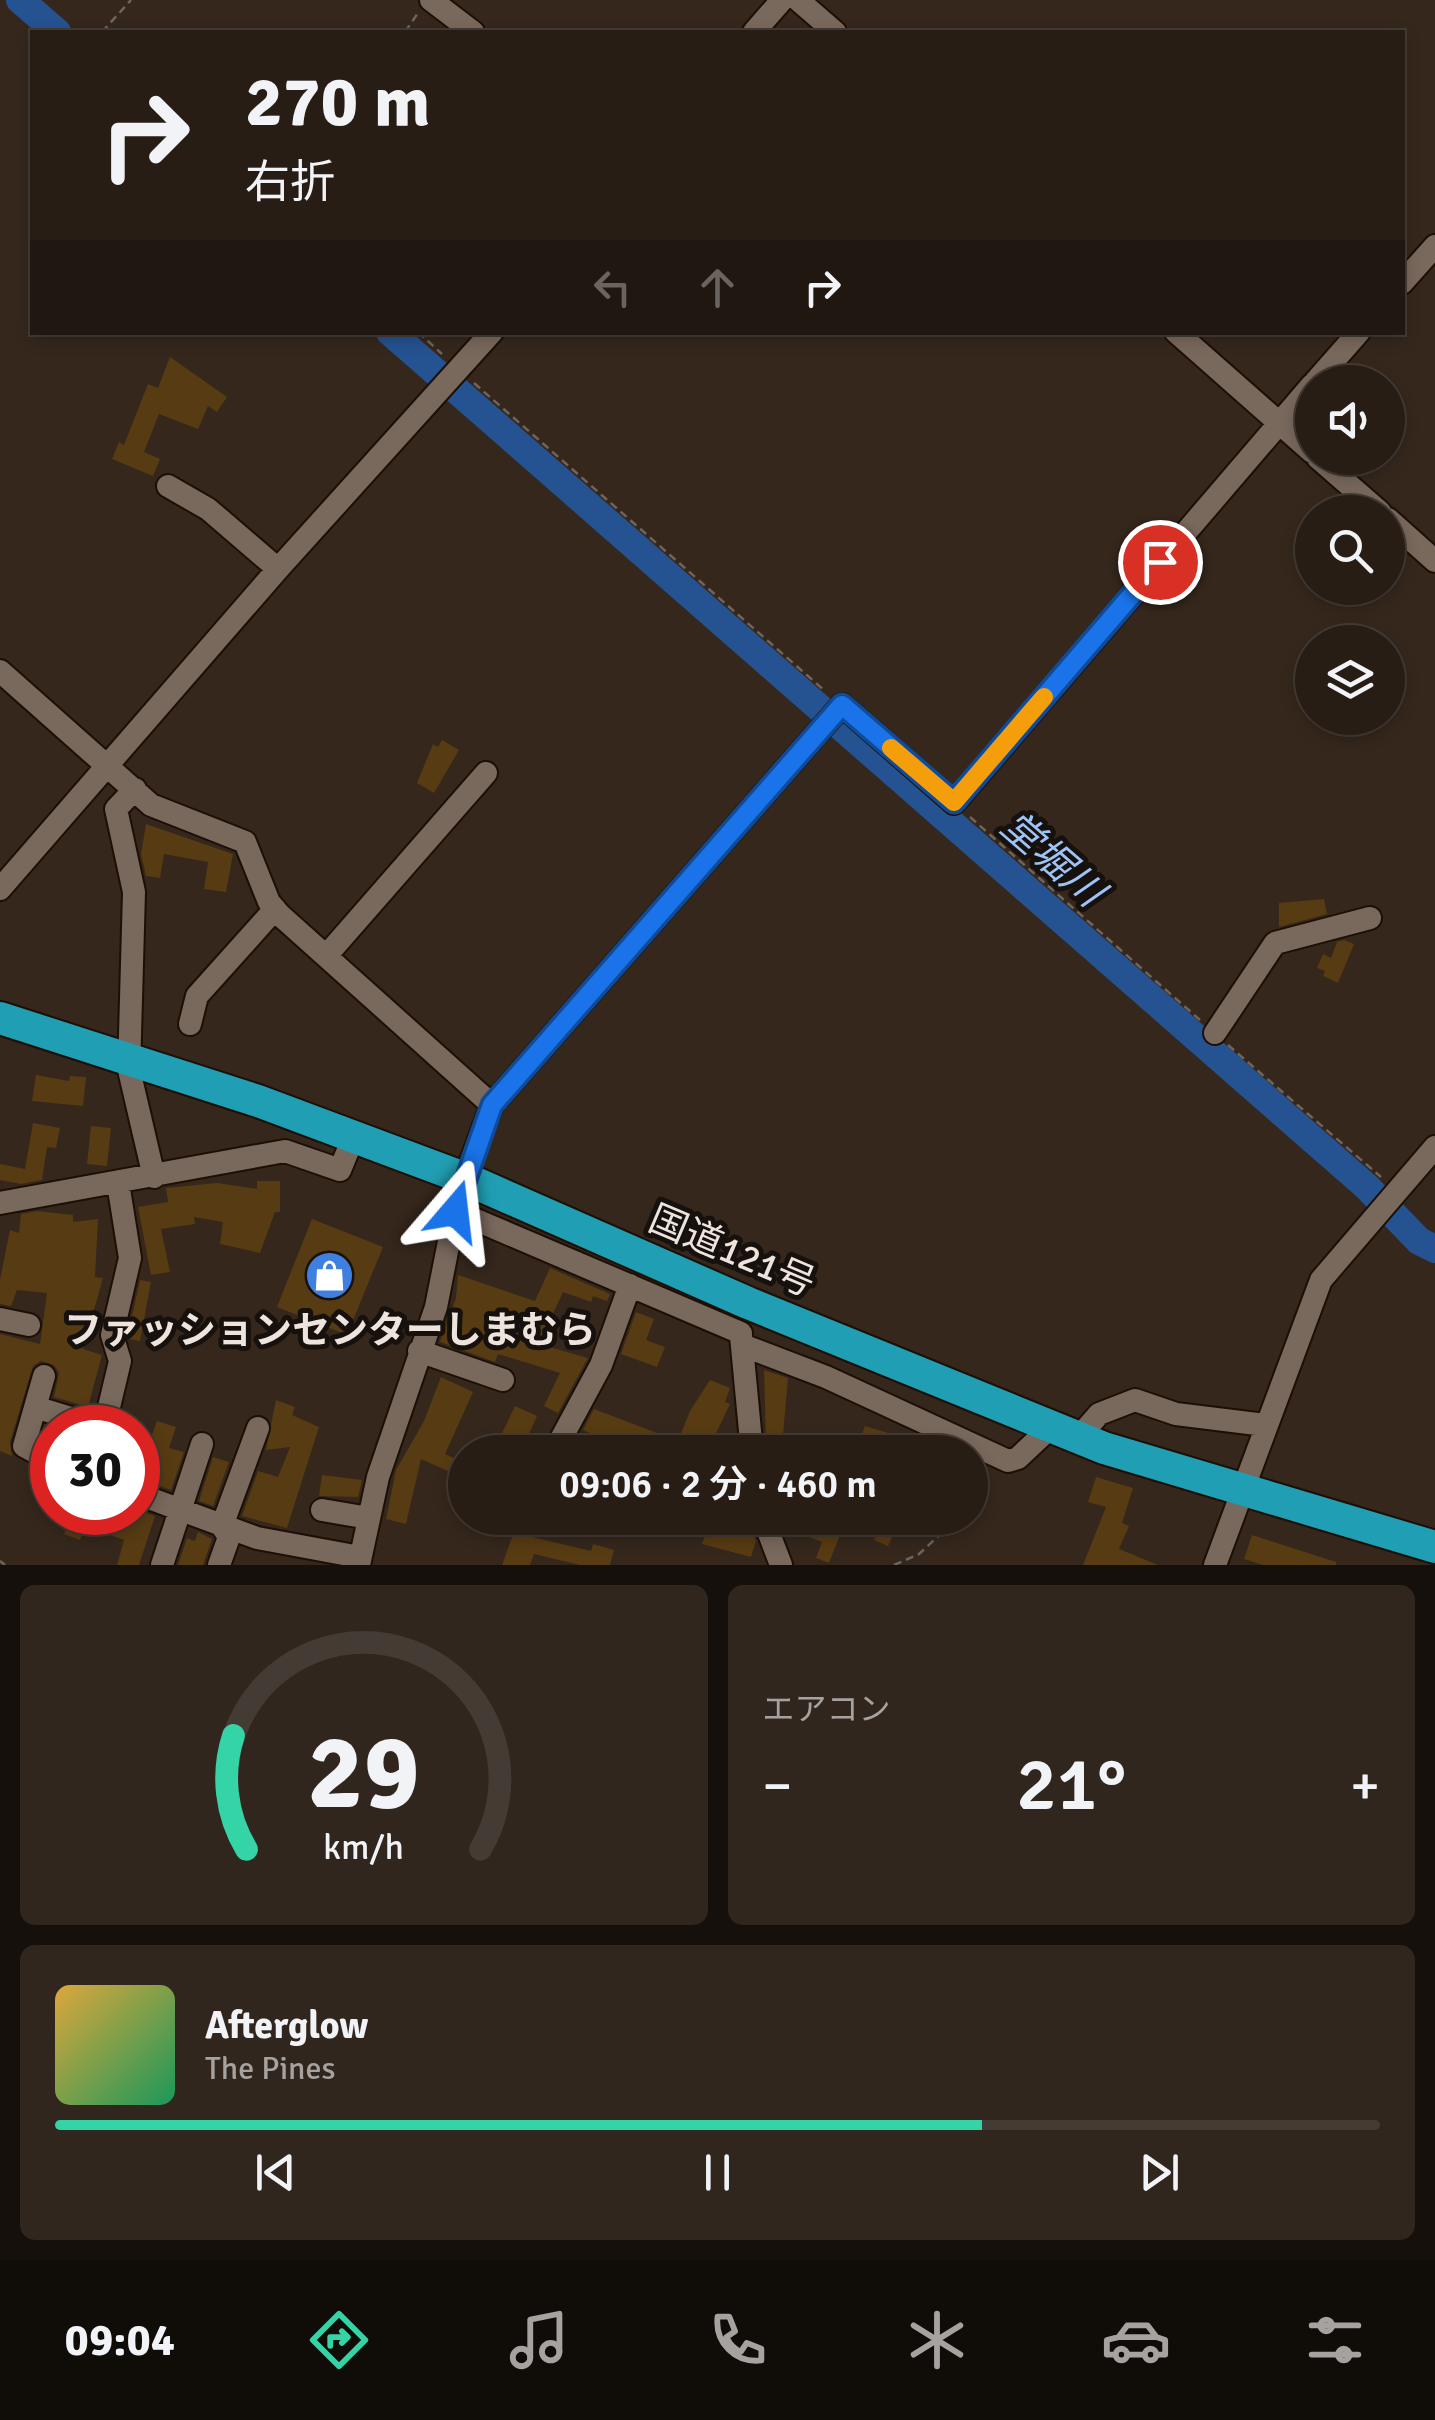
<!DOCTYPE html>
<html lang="ja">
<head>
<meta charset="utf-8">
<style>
  body { margin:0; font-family:Signika,"Noto Sans JP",sans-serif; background:#30261e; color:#f1f3f6; height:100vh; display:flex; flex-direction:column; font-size:38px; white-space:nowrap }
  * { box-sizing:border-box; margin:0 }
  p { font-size:32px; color:#a5a2a0 }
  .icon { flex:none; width:55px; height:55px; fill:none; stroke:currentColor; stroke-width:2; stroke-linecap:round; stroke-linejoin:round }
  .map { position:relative; height:1565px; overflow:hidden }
  .drawer { display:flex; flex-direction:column; gap:20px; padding:20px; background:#16100c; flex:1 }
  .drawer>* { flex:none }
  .guide { position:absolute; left:30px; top:30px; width:1375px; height:305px; border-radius:0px; box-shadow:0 5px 15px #0003,0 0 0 2px #443b34; background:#281d15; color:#f1f3f6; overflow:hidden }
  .buttons { position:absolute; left:1295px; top:365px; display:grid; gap:20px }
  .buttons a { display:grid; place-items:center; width:110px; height:110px; border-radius:50%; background:#281d15; box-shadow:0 5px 15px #0003,0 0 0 2px #443b34; font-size:50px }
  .speed { position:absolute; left:30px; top:1405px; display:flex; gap:20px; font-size:50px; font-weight:700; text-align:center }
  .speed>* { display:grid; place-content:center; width:130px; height:130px; border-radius:50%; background:#281d15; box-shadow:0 5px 15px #0003,0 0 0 2px #443b34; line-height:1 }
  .speed .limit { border:15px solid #d22; background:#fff; color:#111 }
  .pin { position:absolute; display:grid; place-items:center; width:85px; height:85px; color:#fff; margin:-42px; border:5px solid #fff; border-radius:50%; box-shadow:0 2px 10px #0007 }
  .me { position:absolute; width:110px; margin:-55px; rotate:17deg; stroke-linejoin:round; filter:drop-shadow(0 0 8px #0008) }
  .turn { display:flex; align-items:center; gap:35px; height:210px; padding:0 50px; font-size:45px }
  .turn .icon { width:130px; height:130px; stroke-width:2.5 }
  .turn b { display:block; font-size:70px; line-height:85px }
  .lanes { display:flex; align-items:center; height:95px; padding:0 50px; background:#0003; justify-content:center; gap:50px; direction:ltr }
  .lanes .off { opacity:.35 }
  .big { font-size:75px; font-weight:600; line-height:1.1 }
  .drawer .card { flex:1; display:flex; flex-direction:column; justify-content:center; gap:15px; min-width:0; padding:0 35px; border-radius:15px; background:#30261e }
  .drawer .dial { align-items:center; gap:0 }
  .dial svg { height:260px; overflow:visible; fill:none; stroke:#443b34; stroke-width:7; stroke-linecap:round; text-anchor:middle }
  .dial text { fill:#f1f3f6; stroke:none }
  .song { display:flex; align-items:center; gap:30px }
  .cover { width:120px; height:120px; border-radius:15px; background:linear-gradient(135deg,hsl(40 70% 55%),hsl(150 70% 35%)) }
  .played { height:10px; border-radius:5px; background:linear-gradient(90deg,#35d4a7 70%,#443b34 70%) }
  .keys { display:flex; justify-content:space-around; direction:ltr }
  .heat { display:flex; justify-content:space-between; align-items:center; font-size:55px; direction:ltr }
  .drawer .tiles { flex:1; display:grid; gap:20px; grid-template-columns:1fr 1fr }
  .card:last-child { grid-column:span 2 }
  .trip { position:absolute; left:448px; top:1435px; width:540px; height:100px; border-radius:50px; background:#281d15; box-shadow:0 5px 15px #0003,0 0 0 2px #443b34; font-weight:600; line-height:100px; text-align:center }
  .tabs { display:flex; height:160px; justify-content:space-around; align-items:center; background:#100c08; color:#a5a2a0 }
  .tabs .icon { width:70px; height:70px }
  .tabs .current { color:#35d4a7 }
  .tabs b { font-size:45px; color:#f1f3f6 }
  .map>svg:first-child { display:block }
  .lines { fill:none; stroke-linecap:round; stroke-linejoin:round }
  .river { stroke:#255290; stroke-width:28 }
  .building { fill:#573b12 }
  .minor-casing { stroke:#1c0f06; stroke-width:26 }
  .highway-casing { stroke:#1c0f06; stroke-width:36 }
  .path { stroke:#70645a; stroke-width:2.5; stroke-dasharray:8 5; stroke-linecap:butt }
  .minor { stroke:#79685c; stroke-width:22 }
  .highway { stroke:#209eb3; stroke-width:32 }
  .route-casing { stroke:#114b97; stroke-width:25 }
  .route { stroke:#1a73e8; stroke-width:18 }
  .slow { stroke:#f59e0b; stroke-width:18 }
  .labels { text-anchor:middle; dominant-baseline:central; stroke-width:10; stroke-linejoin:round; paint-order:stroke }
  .street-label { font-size:38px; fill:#eee4de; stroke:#17110d }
  .poi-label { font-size:38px; font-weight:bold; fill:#eee4de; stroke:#17110d }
  .water-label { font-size:40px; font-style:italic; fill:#9ec3f8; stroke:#17110d }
</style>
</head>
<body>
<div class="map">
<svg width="1435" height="1565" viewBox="0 0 1435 1565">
  <rect width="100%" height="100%" fill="#35271c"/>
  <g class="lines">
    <path class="river" d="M20,0L57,32
      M390,332L1367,1187L1419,1241L1435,1249"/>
  </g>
  <path class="building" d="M170,357L227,397L217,412L208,406L198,429L159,414L144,452L160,459L153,476L112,459L119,442L124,445L148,384L158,388Z
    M442,740L459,750L434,793L417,783L433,744L438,747Z
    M146,824L233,854L226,892L204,889L208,862L164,854L160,878L146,876L141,854Z
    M1324,899L1327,914L1279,927V903Z
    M1344,940L1354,944L1338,983L1323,976L1325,971L1317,968L1323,954L1331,958L1337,942Z
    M36,1075L69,1081L70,1076L86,1077L83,1106L32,1101Z
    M33,1123L60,1128L56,1148L47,1147L42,1180L21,1184L0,1180V1164L25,1169Z
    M91,1126L111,1128L107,1166L87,1164Z
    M257,1181H280V1212H275L260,1253L220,1244L223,1222L194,1217L195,1224L161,1229L170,1272L151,1275L138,1207L168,1202L166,1188L217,1183L257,1189Z
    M38,1211L73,1215V1222L98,1219L95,1277L103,1278L83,1349L102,1355L88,1407L54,1397L59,1373L54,1365L41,1361L33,1366L10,1442L12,1456L0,1451V1334L40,1344L47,1293L17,1290L11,1306L0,1304V1280L10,1230L19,1233L21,1214Z
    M312,1219L383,1247L347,1335L277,1307Z
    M550,1268L610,1294L607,1301L593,1296L591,1302L563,1292L539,1344L588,1358L558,1413L544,1406L560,1373L498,1354L495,1362L440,1342L456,1298L458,1275L535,1301Z
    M140,1280L151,1282L140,1341L129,1339L128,1334Z
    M636,1312L654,1319L646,1340L665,1347L657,1367L621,1354Z
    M764,1370L788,1378L783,1435L807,1443L809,1438L843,1452H794L766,1444Z
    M441,1377L473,1392L445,1454L456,1459L450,1472L421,1459L406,1524L386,1519L396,1470L424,1421Z
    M710,1380L730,1388L725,1402L730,1404L707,1452H634L583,1430L594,1409L678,1441L690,1411Z
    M276,1400L295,1407L292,1415L319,1427L287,1528L242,1516L258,1471L278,1477L290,1447L266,1450Z
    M515,1406L537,1416L521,1452H493Z
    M157,1421L176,1427L169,1448L184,1452L171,1490L157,1485L159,1480L138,1474Z
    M865,1426L918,1442L914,1452H855Z
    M213,1457L229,1462L213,1506L199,1501Z
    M322,1475L362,1480L358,1497L319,1496Z
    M1096,1477L1133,1488L1122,1523L1129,1526L1119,1549L1158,1565H1083L1106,1507L1088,1502Z
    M138,1510L155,1516L139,1565H117L124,1540L85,1526L80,1540L64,1534L69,1520L53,1514Z
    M519,1518H539L532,1537L591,1551L593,1544L614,1550L610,1565H580L534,1554L530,1565H502Z
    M712,1518L748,1519L756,1541L751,1557L702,1544Z
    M812,1518H835L830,1531L840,1535L829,1563L816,1558L822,1542L804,1535Z
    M861,1518H901L888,1546L874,1540L880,1528Z
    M198,1532L212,1539L203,1565H178L187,1538L195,1541Z
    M1252,1535L1336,1562V1565H1263L1244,1559Z"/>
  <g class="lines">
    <defs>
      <path id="minor" d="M431,0L473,32
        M798,0L835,32
        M754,32L782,0
        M1402,283L1435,246
        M1176,332L1312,452
        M1315,382L1359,332
        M1318,458L1380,512
        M168,486L208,509L278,569
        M1388,519L1435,561
        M0,671L151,805L245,842L269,902L280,915L492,1105
        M135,789L116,809L134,892L129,1070L154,1177
        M0,889L278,569L492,332
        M326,956L486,773
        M190,1024L197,996L275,909
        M1215,1033L1275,943L1370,918
        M0,1203L285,1151L340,1170L353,1138
        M455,1211L741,1333
        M0,1319L29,1325
        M741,1336L752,1452
        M742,1345L826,1377L1008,1461L1018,1458L1052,1426
        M419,1351L503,1380
        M44,1376L24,1446L52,1461
        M38,1408L104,1428
        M104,1428L120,1361L112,1335L130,1258L118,1183
        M1079,1437L1099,1414L1135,1400L1176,1414L1265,1425
        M554,1452L601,1365L630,1285
        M138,1494L257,1538L360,1557
        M322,1510L369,1518
        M763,1518L781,1565
        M162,1565L202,1444
        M219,1565L229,1537L222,1526L258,1428
        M359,1565L378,1477L436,1307L458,1196L492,1105L842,705L954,803L1312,385
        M1215,1565L1321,1280L1435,1147"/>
      <path id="highway" d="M0,1018L258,1101L464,1178L748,1303L1104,1448L1435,1547"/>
    </defs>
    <use href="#minor" class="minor-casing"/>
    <use href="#highway" class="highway-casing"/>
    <path class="path" d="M102,32L131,0
      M405,32L418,13
      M418,332L442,354
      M474,383L825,691
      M970,817L1200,1020
      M1228,1045L1381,1177
      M970,1506L982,1488L985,1472
      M0,1561L5,1565
      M894,1565L919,1554L958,1518"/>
    <use href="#minor" class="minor"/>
    <use href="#highway" class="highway"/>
  </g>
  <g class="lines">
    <defs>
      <path id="route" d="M455,1211L492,1105L842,705L954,802L1160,562"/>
    </defs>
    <use href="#route" class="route-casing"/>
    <use href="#route" class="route"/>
    <path class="slow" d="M891,748L954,802L1044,697"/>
  </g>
  <defs>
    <symbol id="shop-disc" viewBox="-11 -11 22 22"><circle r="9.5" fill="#3f7fe0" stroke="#17110d"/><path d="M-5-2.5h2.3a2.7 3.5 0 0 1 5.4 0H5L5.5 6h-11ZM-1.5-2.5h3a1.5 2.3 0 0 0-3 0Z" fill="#fff"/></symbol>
  </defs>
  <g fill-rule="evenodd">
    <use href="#shop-disc" x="302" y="1248" width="55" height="55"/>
  </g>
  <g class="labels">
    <g class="street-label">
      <text transform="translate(732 1251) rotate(23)">国道121号</text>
    </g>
    <g class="poi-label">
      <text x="330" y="1330">ファッションセンターしまむら</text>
    </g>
    <g class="water-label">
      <text transform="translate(1052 859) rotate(41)">堂堀川</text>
    </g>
  </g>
</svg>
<div class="buttons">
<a><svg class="icon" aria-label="sound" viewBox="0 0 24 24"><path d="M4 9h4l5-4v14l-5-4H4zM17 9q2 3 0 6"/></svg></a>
<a><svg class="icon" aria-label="search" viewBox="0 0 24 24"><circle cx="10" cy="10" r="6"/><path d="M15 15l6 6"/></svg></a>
<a><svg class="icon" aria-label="layers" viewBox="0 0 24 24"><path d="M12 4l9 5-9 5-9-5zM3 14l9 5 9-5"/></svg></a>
</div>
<div class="speed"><div class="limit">30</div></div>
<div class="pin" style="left:1160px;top:562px;background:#d93025"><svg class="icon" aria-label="arrive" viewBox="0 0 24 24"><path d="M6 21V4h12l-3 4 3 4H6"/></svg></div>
<svg class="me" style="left:455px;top:1211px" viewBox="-20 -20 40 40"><path d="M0-17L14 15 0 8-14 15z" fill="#1a73e8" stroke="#fff" stroke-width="4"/></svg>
<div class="trip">09:06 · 2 分 · 460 m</div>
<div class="guide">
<div class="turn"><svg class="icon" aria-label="right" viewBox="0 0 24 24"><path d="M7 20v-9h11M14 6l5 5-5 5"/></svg><div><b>270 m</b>右折</div></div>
<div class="lanes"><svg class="icon off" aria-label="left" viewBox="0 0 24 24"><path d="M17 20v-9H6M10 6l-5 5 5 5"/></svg><svg class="icon off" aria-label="ahead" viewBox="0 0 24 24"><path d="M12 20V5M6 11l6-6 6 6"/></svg><svg class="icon" aria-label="right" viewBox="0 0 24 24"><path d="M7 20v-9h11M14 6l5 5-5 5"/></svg></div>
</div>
</div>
<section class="drawer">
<div class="tiles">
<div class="card dial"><svg viewBox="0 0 100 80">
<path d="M14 69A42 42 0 1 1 86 69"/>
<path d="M14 69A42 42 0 0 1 10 34" stroke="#35d4a7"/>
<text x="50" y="56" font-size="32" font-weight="700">29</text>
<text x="50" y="72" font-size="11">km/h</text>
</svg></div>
<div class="card"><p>エアコン</p>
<div class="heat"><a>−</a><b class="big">21°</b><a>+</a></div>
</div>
<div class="card">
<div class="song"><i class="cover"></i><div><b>Afterglow</b><p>The Pines</p></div></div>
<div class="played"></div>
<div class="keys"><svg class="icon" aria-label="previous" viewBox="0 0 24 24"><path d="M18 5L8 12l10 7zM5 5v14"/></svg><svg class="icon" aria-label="pause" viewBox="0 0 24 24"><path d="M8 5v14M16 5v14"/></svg><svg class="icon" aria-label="next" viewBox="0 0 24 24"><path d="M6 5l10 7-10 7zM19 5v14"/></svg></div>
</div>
</div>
</section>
<nav class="tabs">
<b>09:04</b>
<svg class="icon current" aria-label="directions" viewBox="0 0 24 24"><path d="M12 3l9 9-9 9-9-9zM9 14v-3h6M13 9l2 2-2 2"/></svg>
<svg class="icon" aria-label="music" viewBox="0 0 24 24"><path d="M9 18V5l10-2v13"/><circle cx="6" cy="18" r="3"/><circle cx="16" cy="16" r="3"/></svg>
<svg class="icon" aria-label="phone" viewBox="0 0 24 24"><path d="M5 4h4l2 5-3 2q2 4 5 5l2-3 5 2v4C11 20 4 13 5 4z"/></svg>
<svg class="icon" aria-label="climate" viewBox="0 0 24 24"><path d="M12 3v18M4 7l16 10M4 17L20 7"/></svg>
<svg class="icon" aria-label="car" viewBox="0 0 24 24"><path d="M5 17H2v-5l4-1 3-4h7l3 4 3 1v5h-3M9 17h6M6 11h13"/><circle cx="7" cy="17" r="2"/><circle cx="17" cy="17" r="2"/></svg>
<svg class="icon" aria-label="filters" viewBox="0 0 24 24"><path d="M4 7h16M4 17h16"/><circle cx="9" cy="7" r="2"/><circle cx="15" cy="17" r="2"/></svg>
</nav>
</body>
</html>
